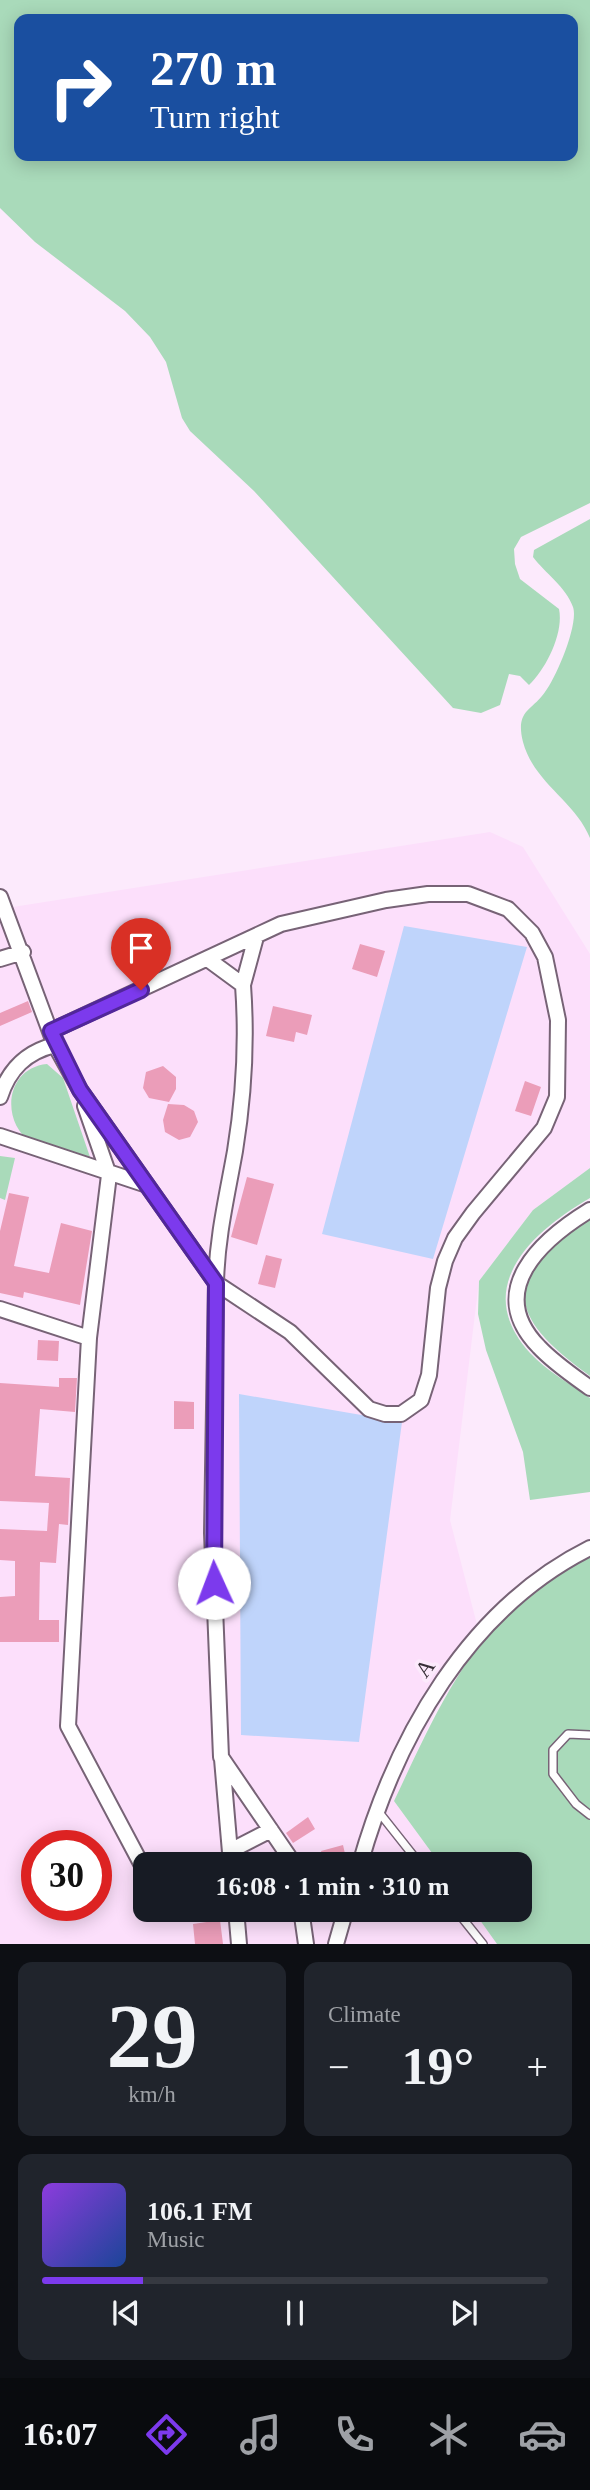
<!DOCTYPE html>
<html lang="en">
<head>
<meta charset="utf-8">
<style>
  body { margin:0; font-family:Georgia,serif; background:#20242c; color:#f1f3f6; height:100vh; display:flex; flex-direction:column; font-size:26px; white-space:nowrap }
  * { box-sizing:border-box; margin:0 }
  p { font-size:23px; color:#9ea1a6 }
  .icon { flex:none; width:38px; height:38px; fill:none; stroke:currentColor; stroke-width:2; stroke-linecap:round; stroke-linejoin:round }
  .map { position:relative; height:1944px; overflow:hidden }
  .sheet { display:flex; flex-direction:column; gap:18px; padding:18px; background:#0d0f14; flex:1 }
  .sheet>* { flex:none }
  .hud { position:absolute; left:14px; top:14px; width:564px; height:147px; border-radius:14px; box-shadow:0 4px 18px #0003; background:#1a4fa0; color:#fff; overflow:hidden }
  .speed { position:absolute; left:21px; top:1830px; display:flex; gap:14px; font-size:35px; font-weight:700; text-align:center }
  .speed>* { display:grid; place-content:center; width:91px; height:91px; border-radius:50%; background:#171b24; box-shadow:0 4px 18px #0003; line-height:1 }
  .speed .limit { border:10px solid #d22; background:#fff; color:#111 }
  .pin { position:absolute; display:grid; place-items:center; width:60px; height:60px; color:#fff; margin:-72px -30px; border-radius:50% 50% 50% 0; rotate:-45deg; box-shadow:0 0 7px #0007 }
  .pin .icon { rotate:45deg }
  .me { position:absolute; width:77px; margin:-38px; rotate:358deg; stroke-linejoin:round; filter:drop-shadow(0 0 5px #0008) }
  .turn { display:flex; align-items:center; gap:24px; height:147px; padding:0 21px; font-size:32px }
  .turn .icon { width:91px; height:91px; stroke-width:2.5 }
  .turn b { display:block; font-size:49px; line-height:60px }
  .big { font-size:52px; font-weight:600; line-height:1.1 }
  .sheet .card { flex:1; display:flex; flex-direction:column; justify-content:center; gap:10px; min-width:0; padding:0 24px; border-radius:14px; background:#20242c }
  .sheet .dial { align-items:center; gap:0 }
  .dial b { font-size:91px; line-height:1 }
  .song { display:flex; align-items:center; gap:21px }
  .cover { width:84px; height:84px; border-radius:10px; background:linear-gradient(135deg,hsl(270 70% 55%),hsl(220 70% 35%)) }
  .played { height:7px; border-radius:4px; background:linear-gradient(90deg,#7c3aed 20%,#363941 20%) }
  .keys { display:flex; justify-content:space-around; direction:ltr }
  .heat { display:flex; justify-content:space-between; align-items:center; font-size:38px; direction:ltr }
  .sheet .tiles { flex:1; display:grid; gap:18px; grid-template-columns:1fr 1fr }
  .card:last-child { grid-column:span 2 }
  .trip { position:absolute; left:133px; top:1852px; width:399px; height:70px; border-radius:14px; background:#171b24; box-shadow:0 4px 18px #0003; font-weight:600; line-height:70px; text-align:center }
  .dock { display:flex; height:112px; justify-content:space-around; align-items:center; background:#090b0e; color:#9ea1a6 }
  .dock .icon { width:49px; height:49px }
  .dock .on { color:#7c3aed }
  .dock b { font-size:32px; color:#f1f3f6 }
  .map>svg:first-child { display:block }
  .built { fill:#fcdffb; fill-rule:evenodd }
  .green { fill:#a9daba; fill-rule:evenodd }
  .water { fill:#bfd4fb }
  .building { fill:#eb9db9 }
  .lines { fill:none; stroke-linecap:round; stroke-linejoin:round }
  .lane-casing { stroke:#776376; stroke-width:10 }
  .street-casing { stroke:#776376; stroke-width:18 }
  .lane { stroke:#fff; stroke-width:7 }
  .street { stroke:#fff; stroke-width:14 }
  .route-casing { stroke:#51269a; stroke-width:18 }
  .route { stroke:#7c3aed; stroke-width:12 }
  .labels { text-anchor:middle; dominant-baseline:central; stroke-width:7; stroke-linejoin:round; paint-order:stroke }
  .street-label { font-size:23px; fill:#383038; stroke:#fceafc }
</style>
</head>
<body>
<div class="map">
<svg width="590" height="1944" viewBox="0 0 590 1944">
  <rect width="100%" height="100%" fill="#fceafc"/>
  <path class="built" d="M490,832L523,847L590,954V1168L533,1210L479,1281L450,1520L482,1644L438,1706L394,1801L440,1864H145V1909H472L497,1944H0V909ZM37,1846H96V1906H37Z"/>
  <path class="green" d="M0,0H590V503L521,537L514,549L515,564L520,579L559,609C564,633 546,669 529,685L520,676L509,674L500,705L481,713L453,708L254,491L190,431L182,418L166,362L150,337L125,311L35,242L0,208ZM19,19H572V156H19Z
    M590,519V838C575,801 534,783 523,742C515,710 532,711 545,692C556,678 579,624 573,607C566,587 545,573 533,557L534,550Z
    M47,1064L63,1078L90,1157C74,1153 46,1152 32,1143C0,1122 5,1068 47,1064Z
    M0,1156L15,1158L5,1200L0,1198Z
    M590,1168V1198C533,1231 470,1287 530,1353C547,1371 570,1384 590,1398V1492L530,1500L523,1452L486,1350L478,1314L479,1281L533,1210Z
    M590,1218V1376C506,1316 500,1279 590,1218Z
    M590,1555V1944H497L472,1909H520V1864H440L394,1801C425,1736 462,1649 519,1603C541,1585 566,1571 590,1555Z"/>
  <path class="water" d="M404,926L527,947L433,1259L322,1234Z
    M239,1394L402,1422L359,1742L241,1735Z"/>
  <path class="building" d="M360,944L385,951L377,977L352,969Z
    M28,1001L32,1012L0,1026V1013Z
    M273,1006L312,1015L307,1035L296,1032L294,1042L266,1036Z
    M163,1066L176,1077V1089L169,1102L149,1098L143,1088L146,1072Z
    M525,1081L541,1087L531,1116L515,1111Z
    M168,1104L184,1105L194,1111L198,1122L190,1137L179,1140L165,1132L163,1120Z
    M247,1177L274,1184L257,1245L231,1237Z
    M9,1193L29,1197L14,1266L49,1273L61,1223L92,1231L80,1305L24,1292L23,1298L0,1293V1231Z
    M266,1255L282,1259L275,1288L258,1284Z
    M38,1340L59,1341L58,1361L37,1360Z
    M59,1378H77L75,1412L40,1409L35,1476L70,1478L68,1525L59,1524L56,1563L40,1562L39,1620H59V1642H0V1597L15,1596V1561L0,1560V1529L47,1531L49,1503L0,1501V1383L59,1387Z
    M174,1401L194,1402V1429H174Z
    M308,1817L315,1829L293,1843L286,1833Z
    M343,1845L346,1858L324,1864L321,1851Z
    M220,1920L223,1944H195L193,1924Z"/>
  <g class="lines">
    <defs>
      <path id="lane" d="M590,1735L568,1734L553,1750V1774L576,1804L590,1815
        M378,1811L420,1864
        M455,1909L483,1944"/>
      <path id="street" d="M0,897L55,1045L80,1090L216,1283L212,1533L221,1757L294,1864
        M0,959L23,952
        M243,985L256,937
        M51,1031L281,924L386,900L428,894H468L508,909L532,933L545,957L558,1020L557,1097L544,1128L473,1213L455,1238L445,1261L438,1288L429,1375L421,1400L401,1414H385L369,1409L290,1332L216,1283C217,1237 227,1196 235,1151C244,1096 247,1040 243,985L209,960
        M0,1097C9,1069 26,1052 55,1045
        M85,1106L109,1175L89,1338L68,1726L145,1871
        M0,1136L147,1185
        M590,1210C541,1240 484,1291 539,1347C554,1363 572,1375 590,1388
        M0,1309L89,1338
        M222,1759L231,1864
        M230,1851L271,1830
        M360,1864C396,1737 468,1609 590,1548
        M166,1909H169
        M236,1909L239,1944
        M301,1909L306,1944
        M336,1944L346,1909"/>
    </defs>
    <use href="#lane" class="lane-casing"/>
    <use href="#street" class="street-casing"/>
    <use href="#lane" class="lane"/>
    <use href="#street" class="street"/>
  </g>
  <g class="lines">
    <defs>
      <path id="route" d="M141,990L51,1031L80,1090L216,1283L214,1583"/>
    </defs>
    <use href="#route" class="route-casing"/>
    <use href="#route" class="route"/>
  </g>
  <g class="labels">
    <g class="street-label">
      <text transform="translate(425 1668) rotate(-53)">A</text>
    </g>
  </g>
</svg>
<div class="speed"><div class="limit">30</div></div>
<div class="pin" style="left:141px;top:990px;background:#d93025"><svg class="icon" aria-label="arrive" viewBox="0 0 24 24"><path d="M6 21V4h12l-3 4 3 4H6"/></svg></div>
<svg class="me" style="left:214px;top:1583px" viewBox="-20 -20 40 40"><circle r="19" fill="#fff"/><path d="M0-13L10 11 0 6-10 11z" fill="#7c3aed"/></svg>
<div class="trip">16:08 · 1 min · 310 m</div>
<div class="hud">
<div class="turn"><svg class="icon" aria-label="right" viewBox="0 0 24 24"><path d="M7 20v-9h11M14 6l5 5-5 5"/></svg><div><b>270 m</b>Turn right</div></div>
</div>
</div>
<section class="sheet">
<div class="tiles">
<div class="card dial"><b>29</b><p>km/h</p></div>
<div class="card"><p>Climate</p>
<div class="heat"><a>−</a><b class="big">19°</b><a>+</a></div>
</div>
<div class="card">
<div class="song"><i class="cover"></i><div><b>106.1 FM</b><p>Music</p></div></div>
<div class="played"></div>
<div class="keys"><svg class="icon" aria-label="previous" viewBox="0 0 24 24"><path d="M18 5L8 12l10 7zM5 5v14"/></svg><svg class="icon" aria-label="pause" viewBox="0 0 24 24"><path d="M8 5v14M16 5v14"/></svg><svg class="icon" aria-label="next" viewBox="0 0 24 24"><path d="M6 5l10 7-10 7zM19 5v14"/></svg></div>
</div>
</div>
</section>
<nav class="dock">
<b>16:07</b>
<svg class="icon on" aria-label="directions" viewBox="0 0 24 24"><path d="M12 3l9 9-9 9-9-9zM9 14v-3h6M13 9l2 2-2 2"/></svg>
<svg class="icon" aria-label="music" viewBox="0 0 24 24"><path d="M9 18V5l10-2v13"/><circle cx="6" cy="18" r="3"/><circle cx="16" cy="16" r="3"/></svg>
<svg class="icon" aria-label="phone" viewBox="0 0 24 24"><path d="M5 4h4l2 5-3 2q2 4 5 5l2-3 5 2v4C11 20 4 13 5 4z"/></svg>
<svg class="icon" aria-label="climate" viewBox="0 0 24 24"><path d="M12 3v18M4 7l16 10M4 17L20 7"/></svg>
<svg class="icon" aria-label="car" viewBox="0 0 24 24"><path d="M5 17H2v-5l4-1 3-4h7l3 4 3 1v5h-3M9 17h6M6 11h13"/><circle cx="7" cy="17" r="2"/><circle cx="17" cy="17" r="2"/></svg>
</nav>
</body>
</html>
